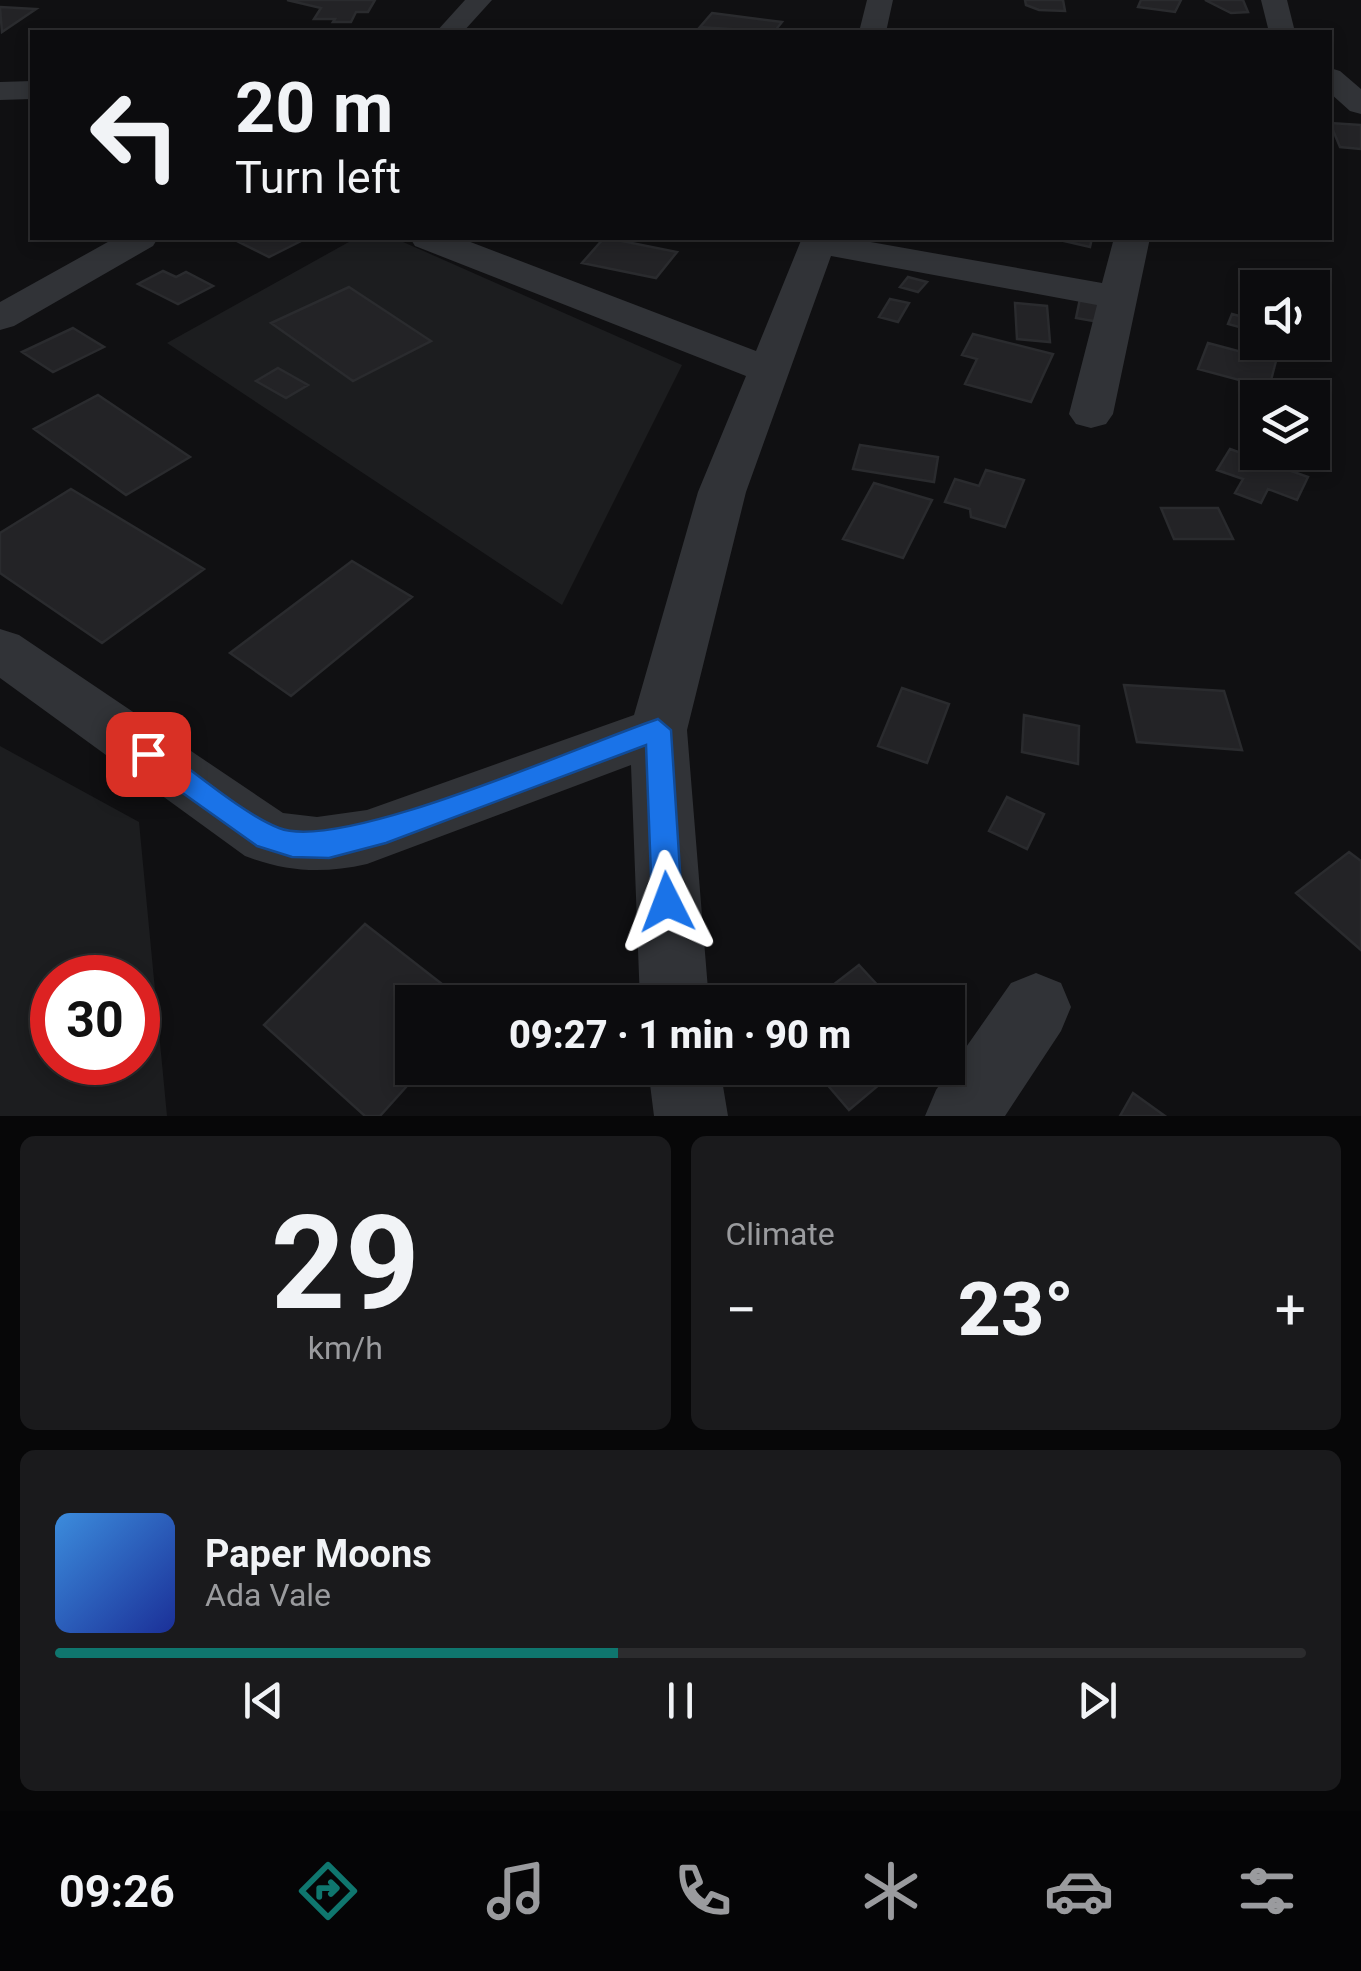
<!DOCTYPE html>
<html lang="en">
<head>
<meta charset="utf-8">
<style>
  body { margin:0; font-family:Roboto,sans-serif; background:#1a1a1c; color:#f1f3f6; height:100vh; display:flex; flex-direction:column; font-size:38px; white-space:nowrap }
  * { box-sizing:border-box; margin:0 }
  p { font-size:32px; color:#9a9b9e }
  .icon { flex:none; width:55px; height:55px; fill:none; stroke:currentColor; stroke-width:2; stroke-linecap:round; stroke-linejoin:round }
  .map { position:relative; height:1116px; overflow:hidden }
  .sheet { display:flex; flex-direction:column; gap:20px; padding:20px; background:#070708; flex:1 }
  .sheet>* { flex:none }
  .banner { position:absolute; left:30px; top:30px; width:1302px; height:210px; border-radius:0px; box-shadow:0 5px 15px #0003,0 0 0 2px #2c2c2e; background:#0c0c0e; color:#f1f3f6; overflow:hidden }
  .tools { position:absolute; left:1240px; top:270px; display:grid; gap:20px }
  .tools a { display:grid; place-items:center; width:90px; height:90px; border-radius:0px; background:#0c0c0e; box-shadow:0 5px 15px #0003,0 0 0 2px #2c2c2e; font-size:50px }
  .speed { position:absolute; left:30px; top:955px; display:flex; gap:20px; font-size:50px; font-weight:700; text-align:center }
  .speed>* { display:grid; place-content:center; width:130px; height:130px; border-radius:50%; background:#0c0c0e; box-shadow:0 5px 15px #0003,0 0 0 2px #2c2c2e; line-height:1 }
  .speed .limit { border:15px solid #d22; background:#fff; color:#111 }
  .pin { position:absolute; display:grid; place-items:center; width:85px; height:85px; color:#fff; margin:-42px; border-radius:20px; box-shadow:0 5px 15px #0006 }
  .me { position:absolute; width:110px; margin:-55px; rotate:357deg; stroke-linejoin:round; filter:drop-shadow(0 0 8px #0008) }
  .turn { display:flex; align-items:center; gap:35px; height:210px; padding:0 40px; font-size:45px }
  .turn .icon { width:130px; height:130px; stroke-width:2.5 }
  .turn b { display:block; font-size:70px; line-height:85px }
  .big { font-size:75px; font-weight:800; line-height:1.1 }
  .sheet .card { flex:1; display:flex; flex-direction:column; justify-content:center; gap:15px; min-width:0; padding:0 35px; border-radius:15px; background:#1a1a1c }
  .sheet .dial { align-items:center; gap:0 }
  .dial b { font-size:130px; line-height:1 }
  .song { display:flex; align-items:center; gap:30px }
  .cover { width:120px; height:120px; border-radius:15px; background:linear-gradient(135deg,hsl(210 70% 55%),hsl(230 70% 35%)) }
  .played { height:10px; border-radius:5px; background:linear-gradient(90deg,#0f766e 45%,#2c2c2e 45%) }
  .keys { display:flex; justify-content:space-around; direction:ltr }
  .heat { display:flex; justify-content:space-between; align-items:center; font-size:55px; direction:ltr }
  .sheet .tiles { flex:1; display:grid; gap:20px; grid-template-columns:1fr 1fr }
  .card:last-child { grid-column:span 2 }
  .trip { position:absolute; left:395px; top:985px; width:570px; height:100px; border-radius:0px; background:#0c0c0e; box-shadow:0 5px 15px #0003,0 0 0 2px #2c2c2e; font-weight:800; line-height:100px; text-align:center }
  .tab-bar { display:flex; height:160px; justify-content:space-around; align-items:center; background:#050506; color:#9a9b9e }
  .tab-bar .icon { width:70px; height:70px }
  .tab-bar .on { color:#0f766e }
  .tab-bar b { font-size:45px; color:#f1f3f6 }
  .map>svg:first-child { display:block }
  .built { fill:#1c1d1f; fill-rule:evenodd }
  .building { fill:#232326; stroke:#2a2b2e; stroke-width:2.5 }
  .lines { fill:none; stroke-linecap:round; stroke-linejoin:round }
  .minor { fill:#313337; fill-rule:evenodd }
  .route { fill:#1a73e8; stroke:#114b97; stroke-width:2.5 }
</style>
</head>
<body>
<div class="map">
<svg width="1361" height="1116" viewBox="0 0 1361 1116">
  <rect width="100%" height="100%" fill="#101012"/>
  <path class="built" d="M356,238H394L682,365L562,605L167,343Z
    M0,746L139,822L167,1116H0ZM52,978H138V1062H52Z"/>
  <path class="building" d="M287,0H375L368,12H356L351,22H333L335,19H314L321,8Z
    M1025,0H1063L1065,11L1039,10L1026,5Z
    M1141,0H1181L1175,12L1138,7Z
    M1205,0H1243L1248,12L1231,13Z
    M0,7L36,9L2,32Z
    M712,13L782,22L774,32L700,27Z
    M1330,123L1361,125V149L1340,147Z
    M248,238H297L303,240L269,257L239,242Z
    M604,238H607L677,252L656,278L582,263Z
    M1051,238H1092L1090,247Z
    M163,271L176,277L186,272L213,286L178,304L138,284Z
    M908,277L927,282L918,292L900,287Z
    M349,287L431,341L353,381L271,323Z
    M1081,294L1116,300L1111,324L1076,318Z
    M890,299L909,303L898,322L879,317Z
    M1015,303L1047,306L1050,342L1017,339Z
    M1232,314L1258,321L1257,332L1228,324Z
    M73,328L104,347L53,372L22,352Z
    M973,334L1053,354L1031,402L965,384L977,359L962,355Z
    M1208,343L1276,361L1269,388L1198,369Z
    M278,368L308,385L286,398L256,381Z
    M98,395L190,457L126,495L34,429Z
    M860,445L938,457L934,482L853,469Z
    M1230,449L1308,477L1297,500L1268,489L1261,503L1235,493L1243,479L1217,470Z
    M986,470L1024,480L1005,527L971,517L970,509L945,502L955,479L979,486Z
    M874,483L932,500L903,558L843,539Z
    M71,489L204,569L102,643L0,573V533Z
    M1161,508H1218L1233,539H1174Z
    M352,561L412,597L291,696L230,653Z
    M1124,685L1224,691L1242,750L1137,742Z
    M902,688L949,704L927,763L878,746Z
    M1024,715L1079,726L1078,764L1022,752Z
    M1007,797L1044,814L1027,849L989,831Z
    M1349,852L1361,861V950L1296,893Z
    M365,924L465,1002H412V1068H423L380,1116H365L264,1025Z
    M859,965L893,1002H811Z
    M813,1068H899L849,1110Z
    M1133,1093L1165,1116H1120Z"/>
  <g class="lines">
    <path class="minor" d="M465,0H492L463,32H436Z
      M867,0H893L886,32H859Z
      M1261,0H1287L1295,32H1269Z
      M1330,68L1340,71L1361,89V114L1350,111L1330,93Z
      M32,81V99L0,100V82Z
      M115,238H158L153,246L14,326L0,330V302Z
      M410,238H460L756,351L802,238H848L1102,283L1114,238H1150L1113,414L1106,424L1091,428L1076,424L1069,414L1097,305L831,256L746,492L687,730L709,1002H640L631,765L367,864C323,874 287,872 245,856L0,678V629L19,635L283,813L317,817L367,810L634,715L698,492L746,376L415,246Z
      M1036,973L1061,983L1071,1007L1061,1031L1005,1116H925L936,1090L1011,983Z
      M648,1068H720L728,1116H654Z"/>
  </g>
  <path class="route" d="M658,719L671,730L682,902L678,912L667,916L657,912L652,902L646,745L386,843L329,858L292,857L257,846L139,762L135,754L139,746H158C191,769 243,814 279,828C342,853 583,744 658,719Z"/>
</svg>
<div class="tools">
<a><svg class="icon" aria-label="sound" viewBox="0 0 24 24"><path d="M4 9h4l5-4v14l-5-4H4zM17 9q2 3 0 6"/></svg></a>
<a><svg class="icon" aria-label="layers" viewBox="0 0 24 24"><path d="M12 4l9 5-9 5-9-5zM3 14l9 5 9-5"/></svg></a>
</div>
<div class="speed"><div class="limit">30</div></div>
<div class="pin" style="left:148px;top:754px;background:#d93025"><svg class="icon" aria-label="arrive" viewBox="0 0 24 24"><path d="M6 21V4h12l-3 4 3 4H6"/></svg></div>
<svg class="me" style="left:667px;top:902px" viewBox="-20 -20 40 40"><path d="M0-17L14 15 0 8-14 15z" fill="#1a73e8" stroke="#fff" stroke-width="4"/></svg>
<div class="trip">09:27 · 1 min · 90 m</div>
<div class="banner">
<div class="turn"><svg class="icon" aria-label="left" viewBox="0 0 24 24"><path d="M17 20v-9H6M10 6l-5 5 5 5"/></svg><div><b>20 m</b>Turn left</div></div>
</div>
</div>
<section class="sheet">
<div class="tiles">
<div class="card dial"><b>29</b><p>km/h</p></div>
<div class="card"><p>Climate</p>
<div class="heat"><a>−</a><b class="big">23°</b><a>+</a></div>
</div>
<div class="card">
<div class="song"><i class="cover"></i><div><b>Paper Moons</b><p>Ada Vale</p></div></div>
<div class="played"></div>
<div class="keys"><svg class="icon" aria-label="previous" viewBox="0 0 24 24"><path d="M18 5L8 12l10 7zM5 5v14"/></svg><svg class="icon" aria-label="pause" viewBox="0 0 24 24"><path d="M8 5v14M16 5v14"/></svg><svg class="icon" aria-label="next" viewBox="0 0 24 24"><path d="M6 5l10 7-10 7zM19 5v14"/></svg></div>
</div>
</div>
</section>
<nav class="tab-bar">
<b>09:26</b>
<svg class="icon on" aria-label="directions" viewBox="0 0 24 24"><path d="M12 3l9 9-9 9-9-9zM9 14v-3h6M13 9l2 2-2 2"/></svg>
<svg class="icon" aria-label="music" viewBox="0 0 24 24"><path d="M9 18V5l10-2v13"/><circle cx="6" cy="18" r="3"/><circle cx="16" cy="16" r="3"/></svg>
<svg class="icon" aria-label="phone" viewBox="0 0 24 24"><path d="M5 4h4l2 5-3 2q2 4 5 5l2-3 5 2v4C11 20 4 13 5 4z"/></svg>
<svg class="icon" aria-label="climate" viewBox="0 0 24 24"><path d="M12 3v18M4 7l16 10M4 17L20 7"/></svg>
<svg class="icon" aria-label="car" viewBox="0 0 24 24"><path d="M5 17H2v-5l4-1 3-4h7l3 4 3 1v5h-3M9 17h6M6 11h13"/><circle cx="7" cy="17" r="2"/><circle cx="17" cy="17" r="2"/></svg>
<svg class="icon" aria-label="filters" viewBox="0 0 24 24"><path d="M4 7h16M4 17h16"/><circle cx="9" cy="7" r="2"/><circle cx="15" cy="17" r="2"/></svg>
</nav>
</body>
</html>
